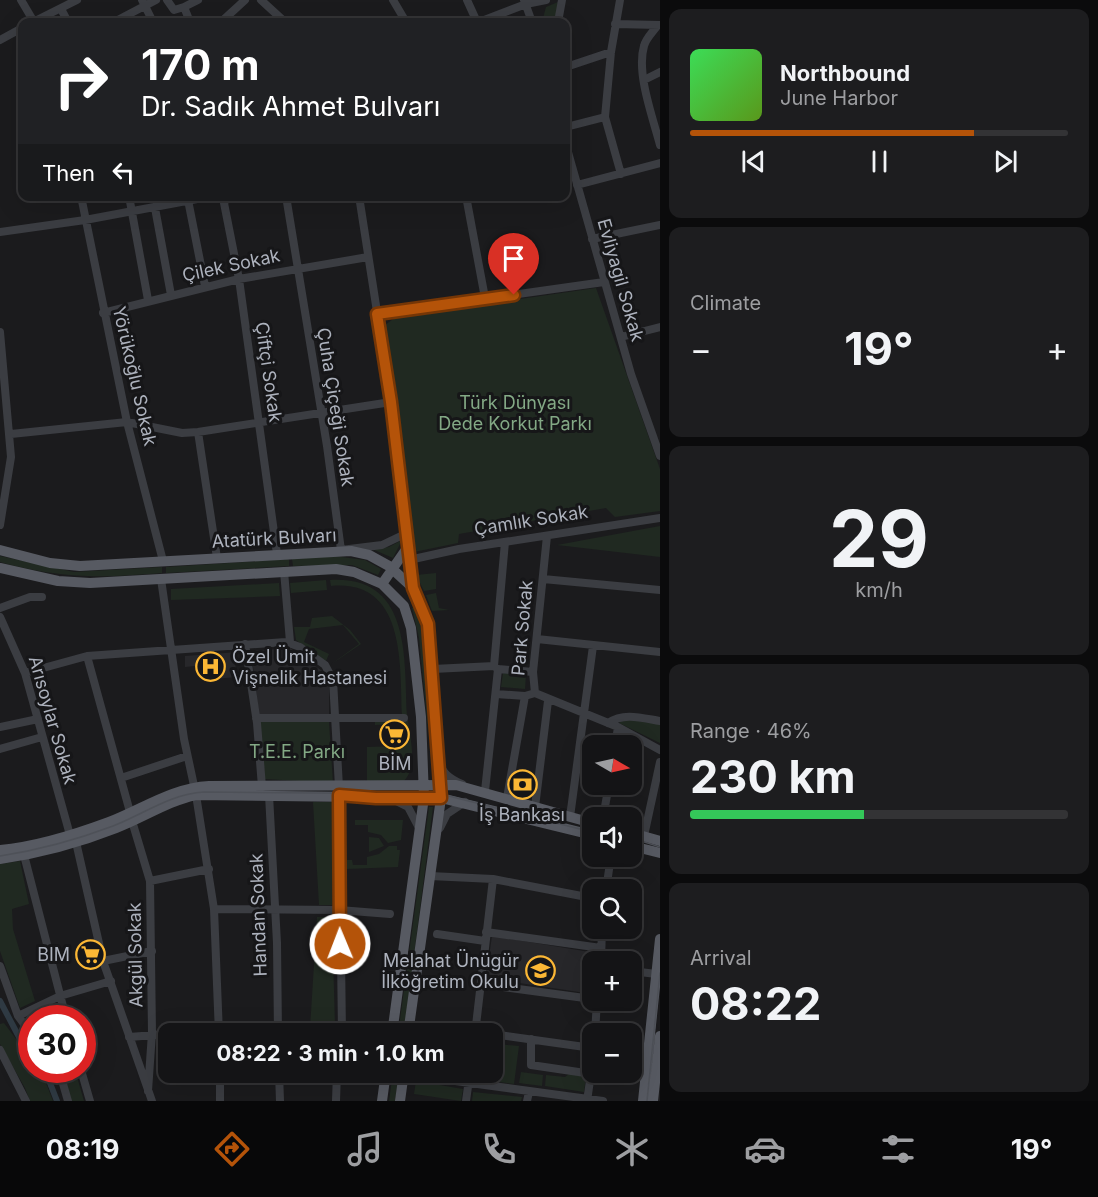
<!DOCTYPE html>
<html lang="en">
<head>
<meta charset="utf-8">
<style>
  body { margin:0; font-family:Inter,sans-serif; background:#1d1d1f; color:#f1f3f6; height:100vh; display:flex; flex-direction:column; font-size:22px; white-space:nowrap }
  * { box-sizing:border-box; margin:0 }
  p { font-size:20px; color:#9d9ea1 }
  .icon { flex:none; width:33px; height:33px; fill:none; stroke:currentColor; stroke-width:2; stroke-linecap:round; stroke-linejoin:round }
  .map { position:relative; flex:1; overflow:hidden }
  .side { display:flex; flex-direction:column; gap:9px; padding:9px; background:#0b0b0c; width:438px }
  .side>* { flex:none }
  .guide { position:absolute; left:18px; top:18px; width:552px; height:183px; border-radius:12px; box-shadow:0 6px 24px #0002,0 0 0 2px #333335; background:#202124; color:#fff; overflow:hidden }
  .needle { width:39px; rotate:99deg }
  .tools { position:absolute; left:582px; top:735px; display:grid; gap:12px }
  .tools a { display:grid; place-items:center; width:60px; height:60px; border-radius:12px; background:#141416; box-shadow:0 6px 24px #0002,0 0 0 2px #333335; font-size:30px }
  .speed { position:absolute; left:18px; top:1005px; display:flex; gap:12px; font-size:30px; font-weight:700; text-align:center }
  .speed>* { display:grid; place-content:center; width:78px; height:78px; border-radius:50%; background:#141416; box-shadow:0 6px 24px #0002,0 0 0 2px #333335; line-height:1 }
  .speed .limit { border:9px solid #d22; background:#fff; color:#111 }
  .pin { position:absolute; display:grid; place-items:center; width:51px; height:51px; color:#fff; margin:-62px -26px; border-radius:50% 50% 50% 0; rotate:-45deg; box-shadow:0 0 6px #0007 }
  .pin .icon { rotate:45deg }
  .me { position:absolute; width:66px; margin:-33px; rotate:359deg; stroke-linejoin:round; filter:drop-shadow(0 0 4px #0008) }
  .turn { display:flex; align-items:center; gap:21px; height:126px; padding:0 24px; font-size:27px }
  .turn .icon { width:78px; height:78px; stroke-width:2.5 }
  .turn b { display:block; font-size:42px; line-height:51px }
  .then { display:flex; align-items:center; height:57px; padding:0 24px; background:#0003; gap:12px; font-size:22px }
  .big { font-size:45px; font-weight:700; line-height:1.1 }
  .side .card { flex:1; display:flex; flex-direction:column; justify-content:center; gap:9px; min-width:0; padding:0 21px; border-radius:12px; background:#1d1d1f }
  .side .dial { align-items:center; gap:0 }
  .dial b { font-size:78px; line-height:1 }
  .song { display:flex; align-items:center; gap:18px }
  .cover { width:72px; height:72px; border-radius:9px; background:linear-gradient(135deg,hsl(130 70% 55%),hsl(90 70% 35%)) }
  .played { height:6px; border-radius:3px; background:linear-gradient(90deg,#b45309 75%,#333335 75%) }
  .keys { display:flex; justify-content:space-around; direction:ltr }
  .heat { display:flex; justify-content:space-between; align-items:center; font-size:33px; direction:ltr }
  .charge { height:9px; border-radius:4px; background:linear-gradient(90deg,#34c759 46%,#333335 0) }
  .trip { position:absolute; left:158px; top:1023px; width:345px; height:60px; border-radius:12px; background:#141416; box-shadow:0 6px 24px #0002,0 0 0 2px #333335; font-weight:700; line-height:60px; text-align:center }
  .tab-bar { display:flex; height:96px; justify-content:space-around; align-items:center; background:#080809; color:#9d9ea1 }
  .tab-bar .icon { width:42px; height:42px }
  .tab-bar .selected { color:#b45309 }
  .tab-bar b { font-size:27px; color:#f1f3f6 }
  main { display:flex; flex:1; min-height:0 }
  .map>svg:first-child { display:block }
  .built { fill:#27272a }
  .green { fill:#202921 }
  .lines { fill:none; stroke-linecap:round; stroke-linejoin:round }
  .canal { stroke:#2f3a43; stroke-width:6 }
  .minor { stroke:#3b3d42; stroke-width:8 }
  .major { stroke:#575a62; stroke-width:10 }
  .tram { stroke:#4e5158; stroke-width:1.5 }
  .route-casing { stroke:#753606; stroke-width:15 }
  .route { stroke:#b45309; stroke-width:10 }
  .labels { text-anchor:middle; dominant-baseline:central; stroke-width:6; stroke-linejoin:round; paint-order:stroke }
  .street-label { font-size:18px; fill:#adb2bd; stroke:#161618 }
  .park-label { font-size:18px; fill:#83a985; stroke:#161618 }
  .poi-label { font-size:18px; fill:#adb2bd; stroke:#161618 }
</style>
</head>
<body>
<main>
<div class="map">
<svg width="660" height="1101" viewBox="0 0 660 1101">
  <rect width="100%" height="100%" fill="#1b1b1d"/>
  <path class="built" d="M290,648L325,673L329,680V714H259L251,651Z
    M238,652V663L235,664L238,677L213,679L195,666L185,667V656Z
    M492,936L596,953L595,961L592,962V994L486,978Z"/>
  <path class="green" d="M558,2L555,22H542L546,7Z
    M596,288L660,469V511L615,517L606,508L459,534L458,543L414,552L398,401L385,325L396,317Z
    M660,526V557L557,545Z
    M402,540L393,558L372,549L389,547Z
    M0,556L74,572L162,567V573C99,578 63,579 0,562Z
    M334,556L365,560L381,569L378,575L352,565L293,566L292,559Z
    M289,559V566L166,573V567Z
    M436,573V589L424,591L416,575Z
    M326,580L327,590L291,593L290,583Z
    M330,580C412,575 404,659 407,715H402C400,665 406,579 331,586Z
    M279,583L280,596L171,600V589Z
    M436,593L439,608L449,610L432,611L426,595Z
    M417,606L425,626L435,769L432,770L419,638L412,608Z
    M332,616L350,630L361,644L330,665L359,644L343,625L309,629L304,642L329,654L326,661L296,640L294,627H310L312,618Z
    M503,673L526,675L525,689L501,687Z
    M624,719L660,724V743L619,723Z
    M408,720C410,740 419,768 402,783L367,784V747L400,746L399,724L375,725V721Z
    M260,722H329L333,783L265,779Z
    M313,802H332V905H319Z
    M429,807H433L404,1033L398,1034Z
    M355,820H403L401,840L388,843L381,835L368,832V825H355Z
    M369,837L379,838L384,846L369,852Z
    M389,846H397V850H400L398,867L347,869V860H352L353,865H367V857L379,854Z
    M20,861L29,904L12,909L13,929L35,1001L20,1008L0,951V864Z
    M317,917H332L335,1026L310,1028Z
    M56,1005L60,1018H32L31,1030L26,1023L28,1017L42,1009Z
    M4,1023L31,1059L32,1070H41L53,1101H30L25,1088L0,1044V1024Z
    M497,1044L519,1046L514,1084L493,1081Z
    M63,1070H75L84,1101H71Z
    M521,1072L543,1075L542,1086L519,1083Z
    M393,1073H399L395,1101H389Z
    M569,1074L586,1076L584,1092L545,1086L546,1075L565,1077Z
    M416,1081L463,1089L461,1101L414,1094Z
    M473,1092L522,1097L521,1101H472Z"/>
  <g class="lines">
    <path class="canal" d="M0,1001L19,1037L32,1053
      M45,1070L57,1101"/>
    <path class="minor" d="M21,0L34,22
      M142,0L153,22
      M167,0L174,10L184,7
      M261,0L285,22
      M393,0L406,22
      M467,0L477,22
      M524,0L532,22
      M620,0L611,52L605,117L621,174
      M61,9L68,22
      M33,22L77,0
      M114,22L156,0
      M190,22L184,7L198,0
      M221,22L245,0
      M479,22L526,4L546,0
      M558,22L562,0
      M615,24L660,25
      M657,26C653,32 646,38 644,46C636,73 653,118 660,145
      M0,40L22,28
      M566,67L611,52
      M644,80L660,72
      M566,127L605,117
      M566,145L631,374L660,456
      M577,185L660,163
      M81,196L127,422L163,561
      M129,196L148,300
      M228,196L224,203L239,279L277,554
      M286,196L327,446L341,550L382,545L405,534
      M359,196L391,402L409,564
      M466,196L485,298
      M188,200L205,286
      M155,208L171,295
      M0,232L85,220L213,196
      M592,239L660,225
      M103,313L239,279L368,257
      M377,314L604,282
      M0,332L11,457L0,525
      M621,337L660,327
      M198,432L217,558
      M11,434L127,422L182,433L198,432L391,402
      M547,536L533,672L535,693L618,727L660,750
      M409,560L459,549L660,518
      M284,571L290,642
      M161,579L184,739L196,795L214,909L219,1034
      M543,579L660,590
      M0,608L30,597H42
      M0,617L25,673L70,835
      M537,639L660,652
      M245,644L257,723L262,787
      M87,656L130,812
      M494,666L505,542
      M433,669L494,666L498,669L533,672
      M25,673L87,656L286,642L300,647L325,665L333,680L339,787
      M496,694L525,696
      M256,718H404
      M608,723C624,712 642,718 660,721
      M0,727L38,719
      M615,746L618,727
      M0,749L42,737
      M440,763C442,774 452,780 462,784
      M121,778L187,756
      M485,791L498,669
      M269,795L277,943L278,1034
      M339,795L342,1034
      M507,798L525,696L535,693
      M394,800L408,807L418,826
      M535,807L548,701
      M570,817L593,646
      M603,818L609,784
      M132,821L150,881L152,1033L148,1091
      M440,828L447,814L465,802
      M644,836L660,762
      M76,842L103,961L152,1101
      M24,855L66,1018
      M430,876L493,879L592,898
      M150,881L209,869
      M606,890L611,856
      M214,909L339,910L390,914
      M486,932L601,948
      M437,934L485,941
      M103,961L152,951
      M601,962L602,928
      M0,966L18,1016L32,1035
      M632,971L656,974
      M481,984L592,999
      M18,1016L60,996L111,981
      M424,1027L489,1034
      M475,1034L493,879
      M492,1034L592,1048
      M595,1034L597,1000
      M129,1037L168,1034
      M531,1039V1065L592,1074
      M0,1050L26,1101
      M59,1070L68,1101
      M81,1070L90,1101
      M220,1072V1101
      M279,1072L280,1101
      M404,1074L603,1101
      M336,1101L337,1072
      M466,1101L470,1072
      M527,1101L529,1092
      M587,1101L592,1067"/>
    <path class="major" d="M0,550L50,563L80,566L351,551L369,555L389,566L413,588L428,624L441,798L408,1034
      M409,564L413,588
      M0,568L58,581L90,583L336,569L354,572L382,584L404,606L411,628L421,717L424,797L392,1034
      M382,584L407,548
      M632,833L660,841
      M632,846L660,853
      M0,850C37,847 74,835 109,822C143,809 172,788 209,786L456,785L592,823
      M0,859C40,853 78,843 116,828C143,818 167,801 196,795L441,798L592,835
      M382,1101L386,1072
      M400,1101L404,1072
      M643,1101L660,939
      M653,1101L660,1036"/>
    <path class="tram" d="M632,838L660,847
      M0,856C39,850 76,840 113,826C144,814 170,794 204,792L441,794L592,832
      M647,1101L660,973"/>
  </g>
  <g class="lines">
    <defs>
      <path id="route" d="M340,944L339,795L376,798H441L428,624L413,588L391,402L377,314L514,295"/>
    </defs>
    <use href="#route" class="route-casing"/>
    <use href="#route" class="route"/>
  </g>
  <defs>
    <symbol id="hospital-ring" viewBox="-11 -11 22 22"><circle r="9.5" fill="#161618" stroke="#fbb735" stroke-width="1.5"/><path d="M-5-5h3v3.5h4V-5h3V5h-3V1.5h-4V5h-3Z" fill="#fbb735"/></symbol>
    <symbol id="supermarket-ring" viewBox="-11 -11 22 22"><circle r="9.5" fill="#161618" stroke="#fbb735" stroke-width="1.5"/><path d="M-6-5.5h2.5l.6 2H6L4.5 2H-2.5L-4.4-4H-6ZM-1.5 3.2a1.3 1.3 0 1 0 .1 0ZM3 3.2a1.3 1.3 0 1 0 .1 0Z" fill="#fbb735"/></symbol>
    <symbol id="bank-ring" viewBox="-11 -11 22 22"><circle r="9.5" fill="#161618" stroke="#fbb735" stroke-width="1.5"/><path d="M-6-4H6V4H-6ZM0-2.3a2.3 2.3 0 1 0 0 4.6a2.3 2.3 0 1 0 0-4.6Z" fill="#fbb735"/></symbol>
    <symbol id="school-ring" viewBox="-11 -11 22 22"><circle r="9.5" fill="#161618" stroke="#fbb735" stroke-width="1.5"/><path d="M0-5L7-2L0 1L-7-2ZM-4 1L0 2.5L4 1V4Q0 6-4 4Z" fill="#fbb735"/></symbol>
  </defs>
  <g fill-rule="evenodd">
    <use href="#hospital-ring" x="194" y="650" width="33" height="33"/>
    <use href="#supermarket-ring" x="378" y="718" width="33" height="33"/>
    <use href="#bank-ring" x="506" y="768" width="33" height="33"/>
    <use href="#supermarket-ring" x="74" y="938" width="33" height="33"/>
    <use href="#school-ring" x="524" y="954" width="33" height="33"/>
  </g>
  <g class="labels">
    <g class="street-label">
      <text transform="translate(231 265) rotate(-12)">Çilek Sokak</text>
      <text transform="translate(621 280) rotate(74)">Evliyagil Sokak</text>
      <text transform="translate(269 372) rotate(82)">Çiftçi Sokak</text>
      <text transform="translate(135 376) rotate(77)">Yörükoğlu Sokak</text>
      <text transform="translate(336 407) rotate(81)">Çuha Çiçeği Sokak</text>
      <text transform="translate(531 520) rotate(-9)">Çamlık Sokak</text>
      <text transform="translate(274 538) rotate(-3)">Atatürk Bulvarı</text>
      <text transform="translate(522 628) rotate(-85)">Park Sokak</text>
      <text transform="translate(53 720) rotate(74)">Arısoylar Sokak</text>
      <text transform="translate(258 915) rotate(-92)">Handan Sokak</text>
      <text transform="translate(135 955) rotate(-91)">Akgül Sokak</text>
    </g>
    <g class="park-label">
      <text x="515" y="402">Türk Dünyası<tspan x="515" dy="21">Dede Korkut Parkı</tspan></text>
      <text x="297" y="751">T.E.E. Parkı</text>
    </g>
    <g class="poi-label">
      <text x="232" y="656" text-anchor="start">Özel Ümit<tspan x="232" dy="21">Vişnelik Hastanesi</tspan></text>
      <text x="395" y="763">BİM</text>
      <text x="522" y="814">İş Bankası</text>
      <text x="70" y="954" text-anchor="end">BIM</text>
      <text x="519" y="960" text-anchor="end">Melahat Ünügür<tspan x="519" dy="21">İlköğretim Okulu</tspan></text>
    </g>
  </g>
</svg>
<div class="tools">
<a><svg class="needle" viewBox="-14 -14 28 28"><path d="M0-13l5 13h-10z" fill="#e53935"/><path d="M0 13l5-13h-10z" fill="#9d9ea1"/></svg></a>
<a><svg class="icon" aria-label="sound" viewBox="0 0 24 24"><path d="M4 9h4l5-4v14l-5-4H4zM17 9q2 3 0 6"/></svg></a>
<a><svg class="icon" aria-label="search" viewBox="0 0 24 24"><circle cx="10" cy="10" r="6"/><path d="M15 15l6 6"/></svg></a>
<a>+</a>
<a>−</a>
</div>
<div class="speed"><div class="limit">30</div></div>
<div class="pin" style="left:514px;top:295px;background:#d93025"><svg class="icon" aria-label="arrive" viewBox="0 0 24 24"><path d="M6 21V4h12l-3 4 3 4H6"/></svg></div>
<svg class="me" style="left:340px;top:944px" viewBox="-20 -20 40 40"><circle r="17" fill="#b45309" stroke="#fff" stroke-width="3"/><path d="M0-11L8 9 0 5-8 9z" fill="#fff"/></svg>
<div class="trip">08:22 · 3 min · 1.0 km</div>
<div class="guide">
<div class="turn"><svg class="icon" aria-label="right" viewBox="0 0 24 24"><path d="M7 20v-9h11M14 6l5 5-5 5"/></svg><div><b>170 m</b>Dr. Sadık Ahmet Bulvarı</div></div>
<div class="then">Then<svg class="icon" aria-label="left" viewBox="0 0 24 24"><path d="M17 20v-9H6M10 6l-5 5 5 5"/></svg></div>
</div>
</div>
<section class="side">
<div class="card">
<div class="song"><i class="cover"></i><div><b>Northbound</b><p>June Harbor</p></div></div>
<div class="played"></div>
<div class="keys"><svg class="icon" aria-label="previous" viewBox="0 0 24 24"><path d="M18 5L8 12l10 7zM5 5v14"/></svg><svg class="icon" aria-label="pause" viewBox="0 0 24 24"><path d="M8 5v14M16 5v14"/></svg><svg class="icon" aria-label="next" viewBox="0 0 24 24"><path d="M6 5l10 7-10 7zM19 5v14"/></svg></div>
</div>
<div class="card"><p>Climate</p>
<div class="heat"><a>−</a><b class="big">19°</b><a>+</a></div>
</div>
<div class="card dial"><b>29</b><p>km/h</p></div>
<div class="card"><p>Range · 46%</p><b class="big">230 km</b><div class="charge"></div></div>
<div class="card"><p>Arrival</p><b class="big">08:22</b></div>
</section>
</main>
<nav class="tab-bar">
<b>08:19</b>
<svg class="icon selected" aria-label="directions" viewBox="0 0 24 24"><path d="M12 3l9 9-9 9-9-9zM9 14v-3h6M13 9l2 2-2 2"/></svg>
<svg class="icon" aria-label="music" viewBox="0 0 24 24"><path d="M9 18V5l10-2v13"/><circle cx="6" cy="18" r="3"/><circle cx="16" cy="16" r="3"/></svg>
<svg class="icon" aria-label="phone" viewBox="0 0 24 24"><path d="M5 4h4l2 5-3 2q2 4 5 5l2-3 5 2v4C11 20 4 13 5 4z"/></svg>
<svg class="icon" aria-label="climate" viewBox="0 0 24 24"><path d="M12 3v18M4 7l16 10M4 17L20 7"/></svg>
<svg class="icon" aria-label="car" viewBox="0 0 24 24"><path d="M5 17H2v-5l4-1 3-4h7l3 4 3 1v5h-3M9 17h6M6 11h13"/><circle cx="7" cy="17" r="2"/><circle cx="17" cy="17" r="2"/></svg>
<svg class="icon" aria-label="filters" viewBox="0 0 24 24"><path d="M4 7h16M4 17h16"/><circle cx="9" cy="7" r="2"/><circle cx="15" cy="17" r="2"/></svg>
<b>19°</b>
</nav>
</body>
</html>
